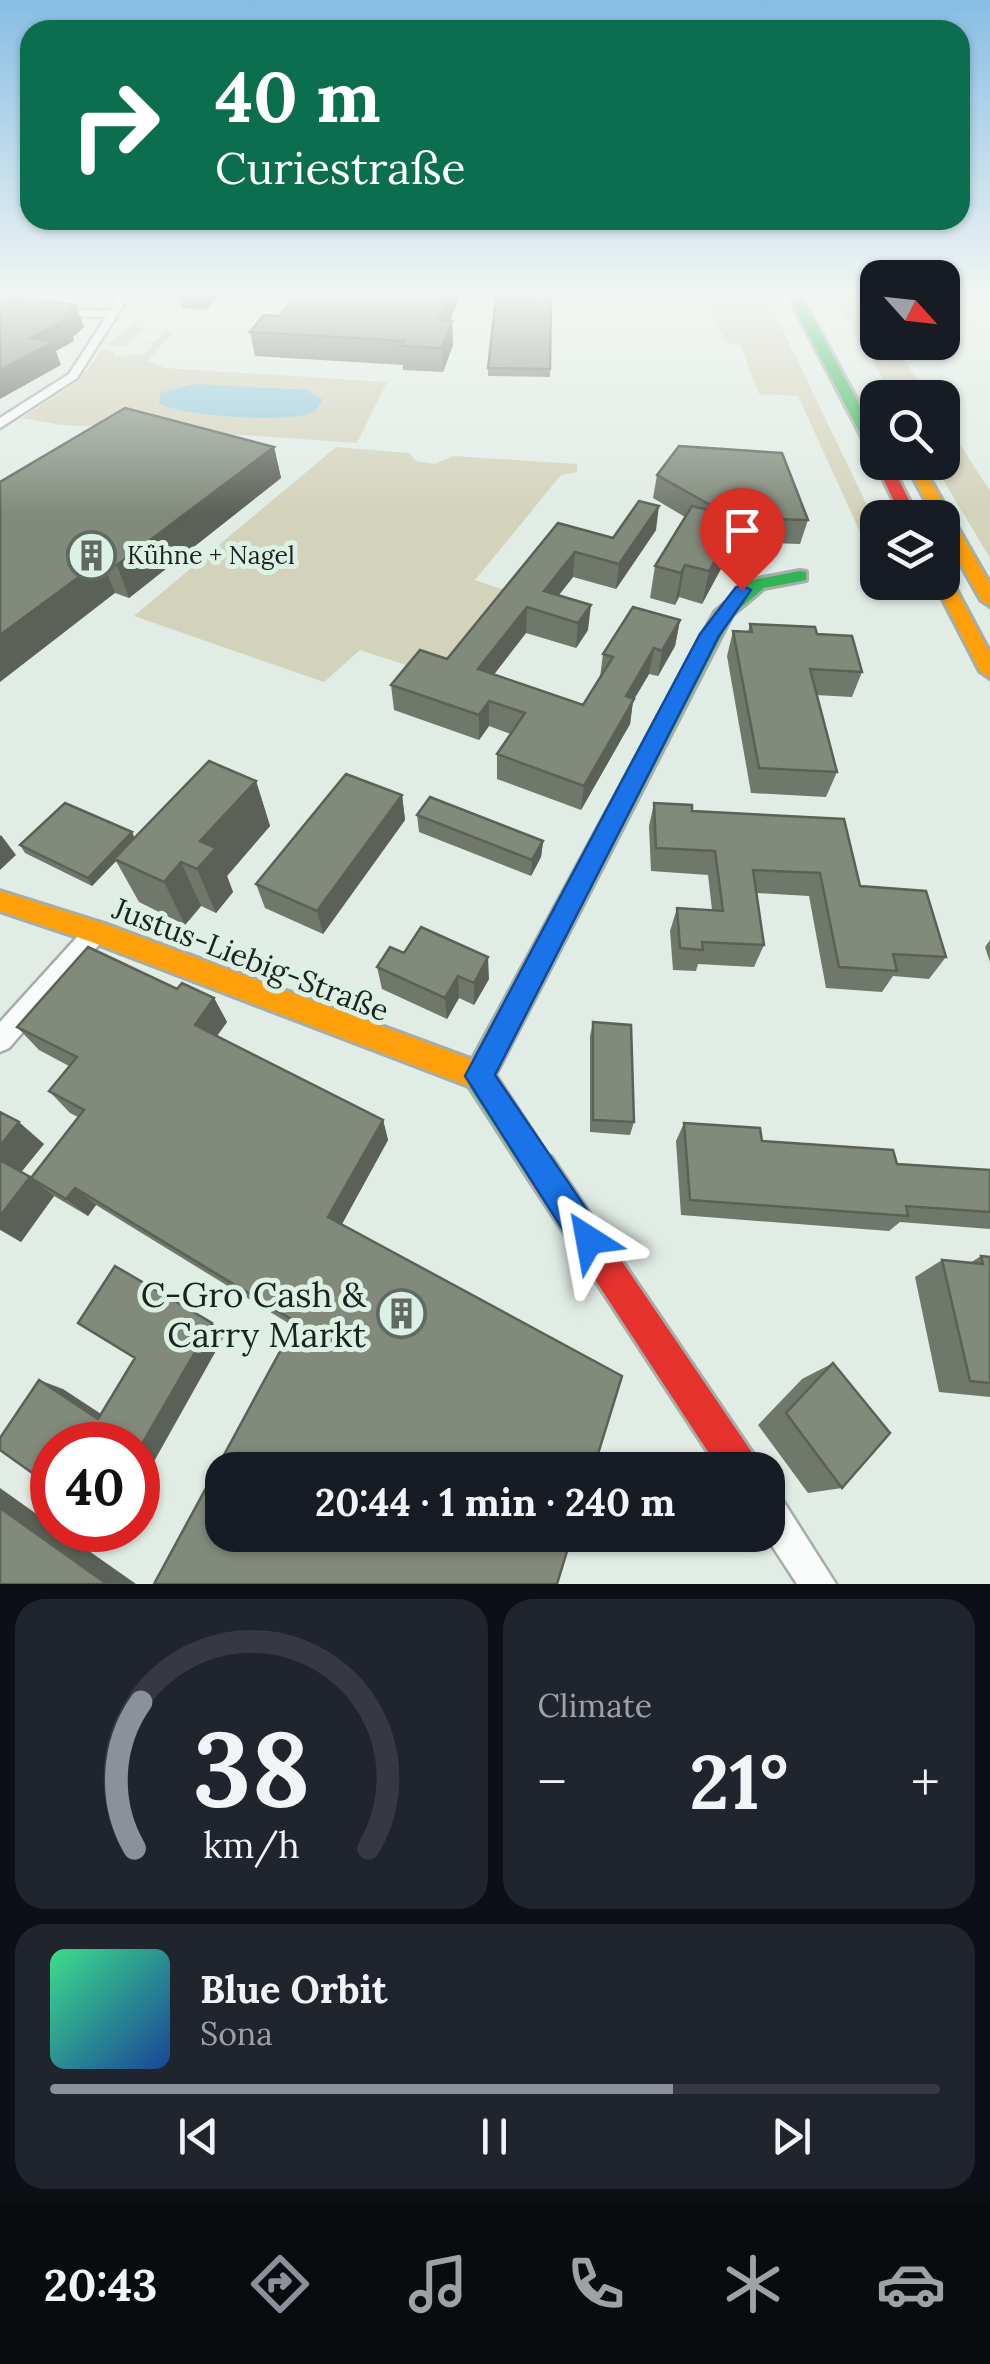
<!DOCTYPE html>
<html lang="en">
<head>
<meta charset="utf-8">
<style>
  body { margin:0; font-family:Lora,serif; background:#20242c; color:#f1f3f6; height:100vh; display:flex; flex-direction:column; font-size:38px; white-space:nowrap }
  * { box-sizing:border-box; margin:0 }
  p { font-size:32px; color:#9ea1a6 }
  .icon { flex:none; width:55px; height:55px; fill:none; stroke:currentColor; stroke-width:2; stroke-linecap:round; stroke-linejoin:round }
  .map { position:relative; height:1584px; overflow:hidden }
  .panel { display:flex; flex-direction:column; gap:15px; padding:15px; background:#0d0f14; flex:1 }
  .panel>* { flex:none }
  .banner { position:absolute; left:20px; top:20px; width:950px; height:210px; border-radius:30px; box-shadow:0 2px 8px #0004; background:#0b6e4f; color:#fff; overflow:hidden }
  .needle { width:65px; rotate:117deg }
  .fabs { position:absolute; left:860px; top:260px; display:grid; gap:20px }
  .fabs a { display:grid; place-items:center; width:100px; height:100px; border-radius:20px; background:#171b24; box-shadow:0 2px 8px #0004; font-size:50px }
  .speed { position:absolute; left:30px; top:1422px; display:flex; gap:20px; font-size:50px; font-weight:700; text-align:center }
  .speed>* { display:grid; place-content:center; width:130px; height:130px; border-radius:50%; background:#171b24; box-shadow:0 2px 8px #0004; line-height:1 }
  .speed .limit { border:15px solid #d22; background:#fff; color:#111 }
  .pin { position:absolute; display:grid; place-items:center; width:85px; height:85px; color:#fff; margin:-102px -42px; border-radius:50% 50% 50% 0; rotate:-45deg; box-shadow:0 0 10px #0007 }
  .pin .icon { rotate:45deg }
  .me { position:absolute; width:110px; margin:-55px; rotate:326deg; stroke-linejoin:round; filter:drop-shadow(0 0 8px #0008) }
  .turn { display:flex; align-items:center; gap:35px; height:210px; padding:0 30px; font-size:45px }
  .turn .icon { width:130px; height:130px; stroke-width:2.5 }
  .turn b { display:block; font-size:70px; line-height:85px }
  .big { font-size:75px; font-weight:700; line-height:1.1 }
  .panel .widget { flex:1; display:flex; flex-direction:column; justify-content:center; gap:15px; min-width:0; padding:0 35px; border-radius:30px; background:#20242c }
  .panel .dial { align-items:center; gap:0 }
  .dial svg { height:260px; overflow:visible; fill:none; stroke:#363941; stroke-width:7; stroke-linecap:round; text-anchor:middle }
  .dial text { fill:#f1f3f6; stroke:none }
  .song { display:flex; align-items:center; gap:30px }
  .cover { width:120px; height:120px; border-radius:15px; background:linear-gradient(135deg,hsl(150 70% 55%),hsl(220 70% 35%)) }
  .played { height:10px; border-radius:5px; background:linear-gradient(90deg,#8c9099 70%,#363941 70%) }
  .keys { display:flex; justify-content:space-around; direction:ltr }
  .heat { display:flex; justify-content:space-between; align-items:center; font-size:55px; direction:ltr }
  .panel .tiles { flex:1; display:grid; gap:15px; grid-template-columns:1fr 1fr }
  .widget:last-child { grid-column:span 2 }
  .trip { position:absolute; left:205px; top:1452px; width:580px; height:100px; border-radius:30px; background:#171b24; box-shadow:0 2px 8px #0004; font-weight:700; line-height:100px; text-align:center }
  .tab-bar { display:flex; height:160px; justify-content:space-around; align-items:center; background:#090b0e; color:#9ea1a6 }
  .tab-bar .icon { width:70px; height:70px }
  .tab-bar .on { color:#8c9099 }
  .tab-bar b { font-size:45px; color:#f1f3f6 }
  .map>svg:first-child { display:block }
  .green { fill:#d3d2ba }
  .water { fill:#93cadd }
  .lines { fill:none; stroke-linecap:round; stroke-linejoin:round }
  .street-casing { stroke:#a5ada8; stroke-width:5 }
  .fast-casing { stroke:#a5ada8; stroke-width:6 }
  .slow-casing { stroke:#a5ada8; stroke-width:6 }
  .jam-casing { stroke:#a5ada8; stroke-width:6 }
  .street { fill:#fafcfb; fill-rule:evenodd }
  .fast { fill:#30b455; fill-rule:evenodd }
  .slow { fill:#ff9f0a; fill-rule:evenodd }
  .jam { fill:#e5322d; fill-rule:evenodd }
  .wall { fill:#70776b }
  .shaded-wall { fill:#5b6157 }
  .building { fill:#828a7c; stroke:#5b6157; stroke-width:2.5 }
  .route { fill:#1a73e8; stroke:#114b97; stroke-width:2.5 }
  .labels { text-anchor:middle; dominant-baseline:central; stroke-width:10; stroke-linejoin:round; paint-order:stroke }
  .far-poi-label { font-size:25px; fill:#1c231f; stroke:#dcf1e4; text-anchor:start }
  .street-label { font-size:30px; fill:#1c231f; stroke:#dcf1e4 }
  .near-poi-label { font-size:35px; fill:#1c231f; stroke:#dcf1e4; text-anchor:end }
</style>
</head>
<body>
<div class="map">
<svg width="990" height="1584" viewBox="0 0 990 1584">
  <rect width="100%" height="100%" fill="#e1ece5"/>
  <path class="green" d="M700,293H765L877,526V569L798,396L759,394L740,345L727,343Z
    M832,293H861L877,318L878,342L893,343L929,397H894Z
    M138,322L136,327L173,333L147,361L165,368L387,382L357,443L142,428L128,422L135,407C107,436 59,425 22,418L78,381L102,350L116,351L114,356L144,354L153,345L147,341L155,342L164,332L147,329L126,342L132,344L129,346H106Z
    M943,418L990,491V558L933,463L942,462Z
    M336,447L409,453L416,461L435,464L453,456L577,464V472L561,475L475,580L516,594L446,678L360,650L324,682L134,616Z"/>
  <path class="water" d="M193,384L308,390L323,400C319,405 318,409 313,412C292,424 178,416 159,403L160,393Z"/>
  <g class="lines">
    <defs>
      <path id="street" d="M121,293H131L77,378L0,428V418L69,374L106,317L0,313V307L110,311Z
        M96,922L104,925L107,932L104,939L9,1048L0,1052V1022L88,925Z
        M768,1491L780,1496L836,1584H797L765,1535Z"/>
      <path id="fast" d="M787,293H799L878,439V458L871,454Z
        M800,571L806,572V580L764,588L732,615L495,1075L556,1168L551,1179L540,1184L529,1179L469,1086L465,1076L469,1066L715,612L752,580Z"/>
      <path id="slow" d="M905,462H920L990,584V606L981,600L942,531V518H935Z
        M942,575L951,580L990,653V678L980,671L934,582H942Z
        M0,891L105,924L479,1062L489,1066L493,1076L489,1086L479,1090L92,942L0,911Z"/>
      <path id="jam" d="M878,459V462H890L918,518H902L875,462Z
        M540,1152L551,1157L755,1457L761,1470H720L529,1179L524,1168L529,1157Z"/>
    </defs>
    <use href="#street" class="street-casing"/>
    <use href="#fast" class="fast-casing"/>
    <use href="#slow" class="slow-casing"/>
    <use href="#jam" class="jam-casing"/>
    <use href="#street" class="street"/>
    <use href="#fast" class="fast"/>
    <use href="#slow" class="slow"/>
    <use href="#jam" class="jam"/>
  </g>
  <path class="wall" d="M178,293H221L206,310L182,308Z
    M551,299L550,377L488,376V368Z
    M458,301L450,321H452L453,345L443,372L403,370V365L255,356L250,332L280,316Z
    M274,447L281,478L129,598L115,593L0,482Z
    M657,475L808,520L800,544L733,542L731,550L702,604L679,597L675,605L650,598L655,566L685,517L653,498Z
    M558,523L613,538L656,530L616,589L573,577L558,596L588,630L576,648L526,633L494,674L583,705L600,677L603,654L680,620L675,646L658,676L649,674L633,701L630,724L581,810L497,779V754L511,734L489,726L479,740L394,710L391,685L447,659Z
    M750,624L817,634L862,672L852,697L816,695L837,772L826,797L751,793L727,656L733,631L748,632Z
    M256,781L270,826L227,876L233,892L216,913L201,906L185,925L139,902L116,861L92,886L25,853L20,845L132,832L134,838Z
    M402,795L405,820L323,934L265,908L256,884Z
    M654,803L692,811L860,886L946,957L929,979L893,976L882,992L826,988L809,896L757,893L764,945L754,967L698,964L696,971L673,970L670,931L677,908L712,910L708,875L651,871L649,826Z
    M417,815L543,841L541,857L531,876L419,832Z
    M990,940V962L985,947Z
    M404,953L489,979L474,1005L459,998L447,1019L382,989L377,967Z
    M177,989L214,998L227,1022L217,1036L383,1120L388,1140L342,1224L293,1326L96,1205L88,1216L54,1196L21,1242L0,1230V1112L44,1144L21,1172L31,1178L78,1117L70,1113L49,1091L69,1066L39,1050L17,1027Z
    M593,1022L634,1122L630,1135L590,1132V1036Z
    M684,1123L762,1141L897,1164L990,1170V1229L900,1222L889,1231L681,1215L676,1141Z
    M981,1256L990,1257V1397L939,1392L915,1277L942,1260L970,1263Z
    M833,1363L842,1488L808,1493L758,1425L802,1379Z"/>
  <path class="shaded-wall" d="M202,293H221L206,310Z
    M451,293H458V301L440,344L439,320Z
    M76,305L84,327L73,337L74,341L56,351L61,365L0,399V370L31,338Z
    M452,321L453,345L443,372L442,348Z
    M274,447L281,478L129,598L117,565Z
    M659,506L656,530L616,589L619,564Z
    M739,518L731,550L702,604L709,571Z
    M575,552L573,577L545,613L544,591Z
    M102,560L115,593L0,682V635Z
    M685,565L679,597L675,605L681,573Z
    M591,605L588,630L576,648L578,623Z
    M527,607L526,633L479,694L478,669Z
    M680,620L675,646L658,676L662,651Z
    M654,648L649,674L633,701L630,724L581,810L584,786L626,696Z
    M489,701V726L479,740V715Z
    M256,781L270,826L227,876L233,892L216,913L197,869L200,841Z
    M402,795L405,820L323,934L317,911Z
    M132,832L136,841L114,859L116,861L92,886L88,878Z
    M1,835L16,855L0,870V836Z
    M543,841L541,857L531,876L532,860Z
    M181,862L201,906L185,925L164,882Z
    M488,957L489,979L474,1005V983Z
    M458,976L459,998L447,1019L445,998Z
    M214,998L227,1022L208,1048L195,1025Z
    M383,1120L388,1140L337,1233L328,1217Z
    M19,1122L44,1144L18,1176L0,1162V1146Z
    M30,1177L54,1196L21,1242L0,1229V1216Z
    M75,1188L96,1205L88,1216L66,1199Z
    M212,1323L226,1333L138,1490V1451Z
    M39,1380L63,1389L118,1425L98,1419Z
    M0,1488L52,1525V1530H59L136,1584H107L0,1508Z"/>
  <path class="building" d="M297,293H451L439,320L452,321L442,348L401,346L404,341L250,332L264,315L280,316Z
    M11,297L76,305L64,316L66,319L31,338L53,342L0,370V302Z
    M496,298L551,299L550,369L488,368Z
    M125,408L274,447L117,565L102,560L0,635V482Z
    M679,446L782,453L808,520L738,518L730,516L657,475Z
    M639,501L659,506L619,564L575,552L544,591L591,605L578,623L527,607L478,669L583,705L613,657L603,654L633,607L680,620L662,651L654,648L626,696L634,699L584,786L497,754L525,713L489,701L479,715L391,685L420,650L447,659L558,523L613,538Z
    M692,506L739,518L709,571L685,565L681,573L655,566Z
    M750,624L815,627L817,634L852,636L862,672L810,669L837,772L759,768L733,631L752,632Z
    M209,761L256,781L200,841L216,848L197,869L181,862L164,882L114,859Z
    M346,774L402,795L317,911L256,884Z
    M430,797L543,841L532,860L417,815Z
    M65,803L132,832L88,878L20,845Z
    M654,803L692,805V811L844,819L860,886L926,891L946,957L893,954L897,971L839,967L820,873L753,870L764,945L702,942L703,950L680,948L677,908L723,911L715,851L656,848Z
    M421,927L488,957L474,983L458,976L445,998L377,967L390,947L404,953Z
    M88,947L177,989L182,983L214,998L195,1025L383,1120L328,1217L622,1376L593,1470H222V1535H572L557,1584H154L296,1322L75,1188L66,1199L31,1178L84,1110L49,1091L77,1057L17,1027Z
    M593,1022L631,1025L634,1122L593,1120Z
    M0,1112L19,1122L0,1146Z
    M684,1123L760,1128L762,1141L893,1150L897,1164L990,1170V1212L906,1206L908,1216L690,1200Z
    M0,1160L30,1177L0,1216Z
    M981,1256L990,1257V1383L970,1381L942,1260L983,1264Z
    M115,1266L212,1323L138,1451V1445H52V1487L0,1450V1438L39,1380L98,1419L135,1358L78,1323Z
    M833,1363L890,1433L842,1488L786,1413Z
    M0,1508L107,1584H0Z"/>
  <linearGradient id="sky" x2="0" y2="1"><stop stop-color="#86bde4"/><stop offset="0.57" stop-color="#f2f6f3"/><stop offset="1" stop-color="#f2f6f3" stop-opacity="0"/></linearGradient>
  <rect width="990" height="515" fill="url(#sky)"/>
  <path class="route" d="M742,585L751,590L719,636L495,1075L600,1229L605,1240L600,1252L589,1257L577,1252L465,1076L700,634L736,587Z"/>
  <defs>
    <symbol id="building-ring" viewBox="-11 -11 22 22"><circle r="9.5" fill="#dcf1e4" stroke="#616964" stroke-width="1.5"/><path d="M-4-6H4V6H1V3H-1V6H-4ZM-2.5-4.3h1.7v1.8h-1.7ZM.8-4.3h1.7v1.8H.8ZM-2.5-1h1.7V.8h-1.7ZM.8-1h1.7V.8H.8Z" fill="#616964"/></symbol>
  </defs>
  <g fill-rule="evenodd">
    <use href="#building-ring" x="64" y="528" width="55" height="55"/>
    <use href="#building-ring" x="374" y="1286" width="55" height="55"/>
  </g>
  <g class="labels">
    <g class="far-poi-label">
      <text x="127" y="555">Kühne + Nagel</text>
    </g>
    <g class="street-label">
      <text transform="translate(251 959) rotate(21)">Justus-Liebig-Straße</text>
    </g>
    <g class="near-poi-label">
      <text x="366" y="1294">C-Gro Cash &amp;<tspan x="366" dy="40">Carry Markt</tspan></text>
    </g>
  </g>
</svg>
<div class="fabs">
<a><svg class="needle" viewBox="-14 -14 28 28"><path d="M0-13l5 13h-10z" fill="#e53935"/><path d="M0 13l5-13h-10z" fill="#9ea1a6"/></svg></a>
<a><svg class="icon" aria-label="search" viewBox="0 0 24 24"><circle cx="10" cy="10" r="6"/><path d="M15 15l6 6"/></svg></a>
<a><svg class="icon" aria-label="layers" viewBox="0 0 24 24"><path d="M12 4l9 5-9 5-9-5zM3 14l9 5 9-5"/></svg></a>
</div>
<div class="speed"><div class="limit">40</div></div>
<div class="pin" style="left:742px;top:590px;background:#d93025"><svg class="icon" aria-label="arrive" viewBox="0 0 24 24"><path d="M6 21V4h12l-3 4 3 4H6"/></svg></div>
<svg class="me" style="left:589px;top:1240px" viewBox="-20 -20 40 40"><path d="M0-17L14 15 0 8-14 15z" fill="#1a73e8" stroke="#fff" stroke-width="4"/></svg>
<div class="trip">20:44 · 1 min · 240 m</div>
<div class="banner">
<div class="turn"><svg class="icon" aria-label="right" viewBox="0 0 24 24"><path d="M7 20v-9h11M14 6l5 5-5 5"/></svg><div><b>40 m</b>Curiestraße</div></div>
</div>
</div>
<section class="panel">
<div class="tiles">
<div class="widget dial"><svg viewBox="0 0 100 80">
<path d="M14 69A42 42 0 1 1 86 69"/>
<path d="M14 69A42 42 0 0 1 16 24" stroke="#8c9099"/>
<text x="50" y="56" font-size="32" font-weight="700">38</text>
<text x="50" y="72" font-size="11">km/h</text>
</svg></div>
<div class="widget"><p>Climate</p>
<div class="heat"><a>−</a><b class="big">21°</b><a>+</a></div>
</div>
<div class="widget">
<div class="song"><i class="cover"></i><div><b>Blue Orbit</b><p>Sona</p></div></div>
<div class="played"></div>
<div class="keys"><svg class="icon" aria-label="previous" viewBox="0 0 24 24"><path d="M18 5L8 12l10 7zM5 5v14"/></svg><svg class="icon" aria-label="pause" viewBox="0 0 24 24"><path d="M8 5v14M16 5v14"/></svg><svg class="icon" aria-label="next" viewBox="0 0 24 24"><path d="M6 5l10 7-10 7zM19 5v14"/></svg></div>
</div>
</div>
</section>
<nav class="tab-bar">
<b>20:43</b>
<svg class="icon on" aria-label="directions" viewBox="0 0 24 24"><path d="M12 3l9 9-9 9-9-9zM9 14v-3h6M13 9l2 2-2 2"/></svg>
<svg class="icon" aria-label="music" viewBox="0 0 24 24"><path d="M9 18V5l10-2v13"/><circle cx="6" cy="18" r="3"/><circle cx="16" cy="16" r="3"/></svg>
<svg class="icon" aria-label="phone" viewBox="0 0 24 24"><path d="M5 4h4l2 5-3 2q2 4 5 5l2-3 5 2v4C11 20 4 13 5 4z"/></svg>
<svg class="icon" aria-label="climate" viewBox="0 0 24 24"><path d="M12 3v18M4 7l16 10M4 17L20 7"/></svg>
<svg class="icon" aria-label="car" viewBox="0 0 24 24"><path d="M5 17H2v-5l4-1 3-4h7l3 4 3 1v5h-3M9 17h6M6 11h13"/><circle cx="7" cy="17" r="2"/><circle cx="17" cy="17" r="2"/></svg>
</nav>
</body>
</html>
